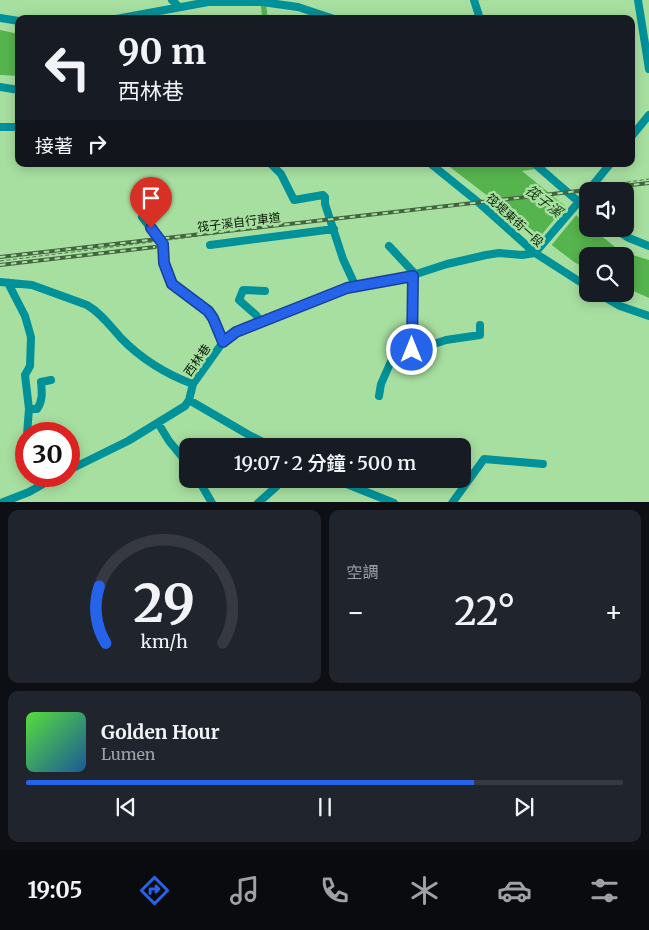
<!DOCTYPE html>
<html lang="zh-TW">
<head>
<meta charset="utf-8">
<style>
  body { margin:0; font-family:Merriweather,"Noto Sans TC",serif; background:#20242c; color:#f1f3f6; height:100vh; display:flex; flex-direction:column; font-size:19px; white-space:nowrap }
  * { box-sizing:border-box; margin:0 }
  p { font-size:16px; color:#9ea1a6 }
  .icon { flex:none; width:28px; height:28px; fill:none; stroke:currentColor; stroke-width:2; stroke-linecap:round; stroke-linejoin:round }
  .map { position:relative; height:502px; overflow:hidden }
  .panel { display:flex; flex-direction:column; gap:8px; padding:8px; background:#0d0f14; flex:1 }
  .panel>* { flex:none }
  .top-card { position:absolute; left:15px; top:15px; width:620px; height:152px; border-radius:10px; box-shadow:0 2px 12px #0003; background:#171b24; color:#f1f3f6; overflow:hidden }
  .buttons { position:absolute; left:579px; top:182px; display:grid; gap:10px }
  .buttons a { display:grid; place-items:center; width:55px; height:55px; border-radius:10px; background:#171b24; box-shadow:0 2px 12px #0003; font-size:25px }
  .speed { position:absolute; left:15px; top:422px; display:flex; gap:10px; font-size:25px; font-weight:700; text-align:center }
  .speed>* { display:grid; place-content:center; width:65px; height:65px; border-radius:50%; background:#171b24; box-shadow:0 2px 12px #0003; line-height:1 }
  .speed .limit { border:8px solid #d22; background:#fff; color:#111 }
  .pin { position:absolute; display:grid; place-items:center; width:42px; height:42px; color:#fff; margin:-51px -21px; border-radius:50% 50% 50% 0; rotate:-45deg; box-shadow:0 0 5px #0007 }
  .pin .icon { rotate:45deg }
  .me { position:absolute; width:55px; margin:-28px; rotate:0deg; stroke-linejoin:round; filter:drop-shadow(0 0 4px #0008) }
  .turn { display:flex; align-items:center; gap:18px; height:105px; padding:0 20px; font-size:22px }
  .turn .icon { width:65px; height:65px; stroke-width:2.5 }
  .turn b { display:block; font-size:35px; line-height:42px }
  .then { display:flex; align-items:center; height:48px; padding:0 20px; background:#0003; gap:10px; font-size:19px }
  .big { font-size:38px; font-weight:600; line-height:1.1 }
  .panel .widget { flex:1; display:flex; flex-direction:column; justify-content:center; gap:8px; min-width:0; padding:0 18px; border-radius:10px; background:#20242c }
  .panel .dial { align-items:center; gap:0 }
  .dial svg { height:130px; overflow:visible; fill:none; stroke:#363941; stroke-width:7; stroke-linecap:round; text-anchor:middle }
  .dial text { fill:#f1f3f6; stroke:none }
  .song { display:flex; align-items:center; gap:15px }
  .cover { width:60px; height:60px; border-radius:8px; background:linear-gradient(135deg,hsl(110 70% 55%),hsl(210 70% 35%)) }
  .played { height:5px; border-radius:2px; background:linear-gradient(90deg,#2563eb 75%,#363941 75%) }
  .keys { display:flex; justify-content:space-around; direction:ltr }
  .heat { display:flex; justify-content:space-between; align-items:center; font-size:28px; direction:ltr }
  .panel .tiles { flex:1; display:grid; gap:8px; grid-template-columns:1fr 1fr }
  .widget:last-child { grid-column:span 2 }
  .trip { position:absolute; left:179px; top:438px; width:292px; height:50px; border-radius:10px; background:#171b24; box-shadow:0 2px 12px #0003; font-weight:600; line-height:50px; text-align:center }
  .menu { display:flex; height:80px; justify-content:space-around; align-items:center; background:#090b0e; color:#9ea1a6 }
  .menu .icon { width:35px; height:35px }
  .menu .on { color:#2563eb }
  .menu b { font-size:22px; color:#f1f3f6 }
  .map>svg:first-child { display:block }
  .water { fill:#56b44e }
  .pier { fill:#a7dfa0 }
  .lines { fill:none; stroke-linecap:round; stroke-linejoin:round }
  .canal { stroke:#56b44e; stroke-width:5.5 }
  .path { stroke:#51764d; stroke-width:1; stroke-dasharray:4 2.5; stroke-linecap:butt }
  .minor { stroke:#009199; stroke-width:8 }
  .rail-casing { stroke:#43643f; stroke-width:4 }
  .rail { stroke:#a7dfa0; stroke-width:2; stroke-dasharray:5.5; stroke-linecap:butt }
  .route-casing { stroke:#184099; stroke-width:12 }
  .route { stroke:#2563eb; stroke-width:9 }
  .labels { text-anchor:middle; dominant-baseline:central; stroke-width:5; stroke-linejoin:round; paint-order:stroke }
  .street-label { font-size:12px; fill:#041803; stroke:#a7dfa0 }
  .water-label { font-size:14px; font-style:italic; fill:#10360d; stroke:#a7dfa0 }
</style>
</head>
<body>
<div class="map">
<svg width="649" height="503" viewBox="0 0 649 503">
  <rect width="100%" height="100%" fill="#a7dfa0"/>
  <path class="water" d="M0,30L19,34V76L0,75Z
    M446,164H568L522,171L587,224L588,229H593L620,251L649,260V298L625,287V256H588L587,269L574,262Z"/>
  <path class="pier" d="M567,204L578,213L550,247L539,238Z"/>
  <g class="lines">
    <path class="canal" d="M263,0L265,19"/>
    <path class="path" d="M601,186L649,179
      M337,218L469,203
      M168,240L323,220
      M0,261L152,242"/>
    <path class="minor" d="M172,0L179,7
      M474,0L480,19
      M638,0L649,69
      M0,18L19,21
      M116,19L208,2H262L298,7L334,19
      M0,87L19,90
      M0,127H19
      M631,137L649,115
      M271,164L281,174L294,200L323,195L325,197V204L343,259L355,285
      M431,164L478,202L535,253L588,287
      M535,164L588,210
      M588,191L610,164
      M142,217L163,244L164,263L172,283L207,311L213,318L223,342
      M614,229L629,238L649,246
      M210,245L334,229
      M389,246L416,275
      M535,253L588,191
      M0,282L32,285L87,305C101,313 110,326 121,338C140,358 167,375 193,384
      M8,283L25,316L31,337L30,366L25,375L29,409L27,434
      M599,294L620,306L649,316
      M261,322L256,315L239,300L243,290L265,291
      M412,350L413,276
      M379,396L381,384L393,357L412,350L422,348L446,340L480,335V325
      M189,400L249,435L271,446
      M29,409H37C43,401 42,392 41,382L51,380
      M158,423L169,441L188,464
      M48,434L49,429
      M69,470L128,441L185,406L189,400L193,384L223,342L236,332L355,285L410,276L447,264L486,255L499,253L522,255L535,253
      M198,479L212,503
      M334,479L394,503
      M1,503L29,492L57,476
      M258,503L277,486L275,482L278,479
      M452,503L484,459L543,464"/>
    <defs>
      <path id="rail" d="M0,257L649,183
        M0,265L155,247"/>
    </defs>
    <use href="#rail" class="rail-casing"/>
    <use href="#rail" class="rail"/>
  </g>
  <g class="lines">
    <defs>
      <path id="route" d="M151,228L163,244L164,263L172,284L208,311L213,318L223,342L236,332L347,288L413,276L412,350"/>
    </defs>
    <use href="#route" class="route-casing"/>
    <use href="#route" class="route"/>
  </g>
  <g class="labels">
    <g class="street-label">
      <text transform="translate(515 220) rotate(42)">筏堤東街一段</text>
      <text transform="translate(239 222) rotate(-7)">筏子溪自行車道</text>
      <text transform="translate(197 360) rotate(-55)">西林巷</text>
    </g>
    <g class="water-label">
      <text transform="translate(544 201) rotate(38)">筏子溪</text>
    </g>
  </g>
</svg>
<div class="buttons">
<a><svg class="icon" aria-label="sound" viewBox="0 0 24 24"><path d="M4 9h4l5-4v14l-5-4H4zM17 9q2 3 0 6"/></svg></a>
<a><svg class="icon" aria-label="search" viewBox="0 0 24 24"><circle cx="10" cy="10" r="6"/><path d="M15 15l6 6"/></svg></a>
</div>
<div class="speed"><div class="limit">30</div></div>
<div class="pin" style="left:151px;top:228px;background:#d93025"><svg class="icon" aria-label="arrive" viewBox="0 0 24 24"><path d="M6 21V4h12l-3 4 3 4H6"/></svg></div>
<svg class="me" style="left:412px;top:350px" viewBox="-20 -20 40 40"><circle r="17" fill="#2563eb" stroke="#fff" stroke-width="3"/><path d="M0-11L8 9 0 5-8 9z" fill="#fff"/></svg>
<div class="trip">19:07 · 2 分鐘 · 500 m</div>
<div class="top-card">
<div class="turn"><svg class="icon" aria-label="left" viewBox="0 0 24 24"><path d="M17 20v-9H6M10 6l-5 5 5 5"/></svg><div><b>90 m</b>西林巷</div></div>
<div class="then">接著<svg class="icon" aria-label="right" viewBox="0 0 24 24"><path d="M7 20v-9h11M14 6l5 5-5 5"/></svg></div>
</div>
</div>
<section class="panel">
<div class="tiles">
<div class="widget dial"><svg viewBox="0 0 100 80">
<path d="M14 69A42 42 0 1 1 86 69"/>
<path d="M14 69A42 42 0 0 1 10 34" stroke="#2563eb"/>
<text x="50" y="56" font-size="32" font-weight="700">29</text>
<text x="50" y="72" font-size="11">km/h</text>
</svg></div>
<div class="widget"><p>空調</p>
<div class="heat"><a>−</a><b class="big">22°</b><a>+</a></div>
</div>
<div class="widget">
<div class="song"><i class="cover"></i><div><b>Golden Hour</b><p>Lumen</p></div></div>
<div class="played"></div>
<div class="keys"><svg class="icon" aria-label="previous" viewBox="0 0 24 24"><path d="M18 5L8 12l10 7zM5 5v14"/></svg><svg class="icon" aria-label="pause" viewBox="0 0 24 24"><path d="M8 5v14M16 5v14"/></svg><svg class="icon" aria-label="next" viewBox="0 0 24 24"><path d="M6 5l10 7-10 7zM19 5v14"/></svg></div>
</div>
</div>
</section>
<nav class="menu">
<b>19:05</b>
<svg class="icon on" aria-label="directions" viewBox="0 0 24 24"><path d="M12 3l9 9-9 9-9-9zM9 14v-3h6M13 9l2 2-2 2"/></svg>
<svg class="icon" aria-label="music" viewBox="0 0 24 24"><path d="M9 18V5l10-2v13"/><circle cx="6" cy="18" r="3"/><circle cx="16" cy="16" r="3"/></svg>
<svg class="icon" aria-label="phone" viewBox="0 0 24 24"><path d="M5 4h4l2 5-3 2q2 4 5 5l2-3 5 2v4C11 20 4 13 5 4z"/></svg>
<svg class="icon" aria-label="climate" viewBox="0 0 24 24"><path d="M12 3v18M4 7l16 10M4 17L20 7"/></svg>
<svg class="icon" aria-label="car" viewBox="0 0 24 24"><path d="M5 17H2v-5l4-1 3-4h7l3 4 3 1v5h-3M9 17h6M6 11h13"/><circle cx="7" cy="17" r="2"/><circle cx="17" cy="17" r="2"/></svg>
<svg class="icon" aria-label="filters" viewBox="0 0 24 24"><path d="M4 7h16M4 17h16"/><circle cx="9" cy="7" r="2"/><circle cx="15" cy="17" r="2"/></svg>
</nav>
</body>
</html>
